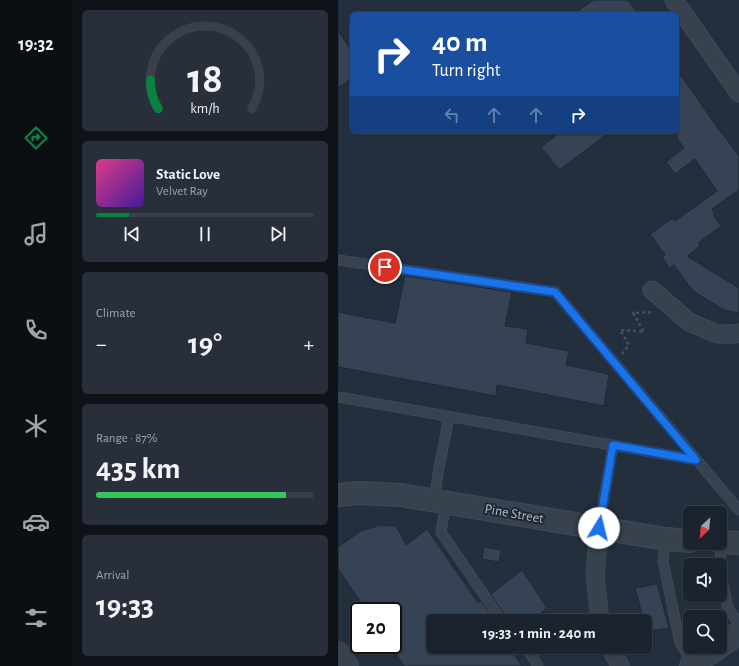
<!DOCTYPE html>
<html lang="en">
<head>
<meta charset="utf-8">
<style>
  body { margin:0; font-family:"Alegreya Sans",sans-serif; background:#282f3a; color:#f1f3f6; height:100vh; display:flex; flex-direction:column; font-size:15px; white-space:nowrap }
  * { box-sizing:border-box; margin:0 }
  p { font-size:13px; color:#a0a4aa }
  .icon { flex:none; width:22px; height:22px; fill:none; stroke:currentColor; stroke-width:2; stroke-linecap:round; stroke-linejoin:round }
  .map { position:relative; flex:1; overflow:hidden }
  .details { display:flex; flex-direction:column; gap:10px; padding:10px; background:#0f1319; width:266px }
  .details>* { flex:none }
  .top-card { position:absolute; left:12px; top:12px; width:329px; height:122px; border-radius:6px; box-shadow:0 1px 3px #0004,0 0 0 1px #39404a; background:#1a4fa0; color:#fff; overflow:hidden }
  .needle { width:26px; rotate:206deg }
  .controls { position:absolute; left:345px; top:506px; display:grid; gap:8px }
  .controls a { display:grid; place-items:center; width:44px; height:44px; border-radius:6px; background:#1b232e; box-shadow:0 1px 3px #0004,0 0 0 1px #39404a; font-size:20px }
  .speed { position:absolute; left:12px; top:602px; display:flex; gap:8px; font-size:20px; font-weight:700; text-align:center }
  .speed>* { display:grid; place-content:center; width:52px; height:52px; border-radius:50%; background:#1b232e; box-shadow:0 1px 3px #0004,0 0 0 1px #39404a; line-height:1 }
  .speed .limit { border:2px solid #111; border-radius:6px; background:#fff; color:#111 }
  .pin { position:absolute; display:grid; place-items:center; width:34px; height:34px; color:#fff; margin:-17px; border:2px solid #fff; border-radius:50%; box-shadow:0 1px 4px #0007 }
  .me { position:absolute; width:44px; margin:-22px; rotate:9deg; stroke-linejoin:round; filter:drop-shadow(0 0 3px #0008) }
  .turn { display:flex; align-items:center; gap:14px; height:84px; padding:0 16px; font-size:18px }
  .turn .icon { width:52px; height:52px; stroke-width:2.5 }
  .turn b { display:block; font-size:28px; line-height:34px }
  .lanes { display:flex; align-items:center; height:38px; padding:0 16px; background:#0003; justify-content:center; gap:20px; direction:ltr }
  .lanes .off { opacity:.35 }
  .big { font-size:30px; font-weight:700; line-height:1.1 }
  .details .tile { flex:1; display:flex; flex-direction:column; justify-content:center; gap:6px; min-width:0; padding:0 14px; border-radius:6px; background:#282f3a }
  .details .dial { align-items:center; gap:0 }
  .dial svg { height:104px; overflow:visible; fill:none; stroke:#39404a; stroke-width:7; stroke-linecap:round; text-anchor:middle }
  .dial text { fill:#f1f3f6; stroke:none }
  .song { display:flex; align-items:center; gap:12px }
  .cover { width:48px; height:48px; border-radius:6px; background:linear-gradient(135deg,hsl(330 70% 55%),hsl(260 70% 35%)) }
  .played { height:4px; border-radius:2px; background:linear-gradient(90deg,#0b8043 15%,#39404a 15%) }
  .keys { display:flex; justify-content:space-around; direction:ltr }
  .heat { display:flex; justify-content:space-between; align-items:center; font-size:22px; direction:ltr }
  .charge { height:6px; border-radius:3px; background:linear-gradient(90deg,#34c759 87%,#39404a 0) }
  .trip { position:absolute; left:88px; top:614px; width:226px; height:40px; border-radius:6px; background:#1b232e; box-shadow:0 1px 3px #0004,0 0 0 1px #39404a; font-weight:700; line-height:40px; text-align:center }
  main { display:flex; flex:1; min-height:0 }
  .tabs { display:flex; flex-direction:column; width:72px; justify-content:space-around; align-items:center; background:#0b0e12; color:#a0a4aa }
  .tabs .icon { width:28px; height:28px }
  .tabs .active { color:#0b8043 }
  .tabs b { font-size:18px; color:#f1f3f6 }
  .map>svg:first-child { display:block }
  .building { fill:#364354; stroke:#1f2835 }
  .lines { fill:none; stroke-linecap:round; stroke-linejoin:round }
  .service-casing { stroke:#414a57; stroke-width:11 }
  .minor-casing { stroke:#414a57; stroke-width:19 }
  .tertiary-casing { stroke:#414a57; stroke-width:24 }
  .path { stroke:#3f5557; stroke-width:2.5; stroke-dasharray:3 3; stroke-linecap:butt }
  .service { stroke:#38414e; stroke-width:9 }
  .minor { stroke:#38414e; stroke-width:17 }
  .tertiary { stroke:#38414e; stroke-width:22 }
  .route-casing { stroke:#114b97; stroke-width:10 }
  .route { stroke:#1a73e8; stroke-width:7 }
  .labels { text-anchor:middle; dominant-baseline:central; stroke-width:4; stroke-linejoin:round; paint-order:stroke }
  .street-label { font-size:14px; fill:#b4bcc9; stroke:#1d2633 }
</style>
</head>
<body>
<main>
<nav class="tabs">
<b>19:32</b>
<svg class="icon active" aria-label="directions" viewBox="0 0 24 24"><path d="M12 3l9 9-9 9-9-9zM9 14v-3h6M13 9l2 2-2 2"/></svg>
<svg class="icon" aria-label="music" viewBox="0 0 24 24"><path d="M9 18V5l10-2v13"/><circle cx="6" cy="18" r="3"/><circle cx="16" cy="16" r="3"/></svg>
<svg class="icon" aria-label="phone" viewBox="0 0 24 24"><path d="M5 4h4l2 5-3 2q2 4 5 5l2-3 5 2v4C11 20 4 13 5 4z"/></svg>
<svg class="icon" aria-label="climate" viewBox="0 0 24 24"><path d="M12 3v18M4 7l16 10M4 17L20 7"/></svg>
<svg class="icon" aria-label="car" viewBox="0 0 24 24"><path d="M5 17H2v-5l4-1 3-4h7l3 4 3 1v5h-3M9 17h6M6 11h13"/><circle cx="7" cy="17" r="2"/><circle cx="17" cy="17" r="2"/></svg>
<svg class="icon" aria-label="filters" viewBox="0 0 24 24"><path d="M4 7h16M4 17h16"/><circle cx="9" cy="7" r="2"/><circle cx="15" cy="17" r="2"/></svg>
</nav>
<section class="details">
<div class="tile dial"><svg viewBox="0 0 100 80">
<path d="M14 69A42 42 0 1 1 86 69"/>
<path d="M14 69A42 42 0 0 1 8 47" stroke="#0b8043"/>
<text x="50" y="56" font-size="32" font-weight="700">18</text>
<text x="50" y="72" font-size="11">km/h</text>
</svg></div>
<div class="tile">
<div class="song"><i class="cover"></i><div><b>Static Love</b><p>Velvet Ray</p></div></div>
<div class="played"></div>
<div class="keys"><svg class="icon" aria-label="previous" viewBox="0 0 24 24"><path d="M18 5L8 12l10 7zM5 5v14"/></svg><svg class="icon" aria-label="pause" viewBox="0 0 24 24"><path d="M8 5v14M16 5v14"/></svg><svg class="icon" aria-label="next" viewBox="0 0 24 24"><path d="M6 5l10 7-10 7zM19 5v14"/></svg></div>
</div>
<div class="tile"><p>Climate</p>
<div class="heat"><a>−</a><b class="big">19°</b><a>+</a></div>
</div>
<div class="tile"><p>Range · 87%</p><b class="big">435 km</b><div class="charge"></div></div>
<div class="tile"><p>Arrival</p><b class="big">19:33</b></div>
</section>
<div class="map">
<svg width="401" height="666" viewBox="0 0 401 666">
  <rect width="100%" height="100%" fill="#242f3e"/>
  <path class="building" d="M256,0H290L300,14H235Z
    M0,31L14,51V78L0,88Z
    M339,70L384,134H385L401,156V190L374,209L377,214L375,215L383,226L360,243L362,246L349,256L401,288V313L386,310L355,291L336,265L331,268L324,257L327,255L312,234L335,218L337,221L379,191L357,159L337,174L328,162L346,148L339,138Z
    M223,132H272L221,170L203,147Z
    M67,276L174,292L167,326L190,329L188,343L231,351L228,365L271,374L266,406L159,385L158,396L0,367V312L57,323Z
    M42,525L58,526L68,545L89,529L140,603L143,601L157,621H95V647H171L184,666H66L55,649V611H29L0,569V547L23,531Z
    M146,547L163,550L161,562L144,559Z
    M184,570L209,608L193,621H170L169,618L153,594Z
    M319,584L331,628L308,631L307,621H306L297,588Z"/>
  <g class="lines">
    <defs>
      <path id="service" d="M0,260L217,292L401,510
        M0,397L359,460
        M96,500L101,468L111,417
        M108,502L103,532L164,621
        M261,528L275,445
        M328,539L325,561L342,643L356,664
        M383,542L382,569L390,608L401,624
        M185,647L190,650L200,666"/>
      <path id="minor" d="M336,0L401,93
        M314,290L351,322L379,334H397L401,333
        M261,528L257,575L262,621
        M272,647L282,666"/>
      <path id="tertiary" d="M0,495L21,493L63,495L328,539L352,541
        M382,542L401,543
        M382,646L401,633
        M0,653L9,666
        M353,666L381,647"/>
    </defs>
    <use href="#service" class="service-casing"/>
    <use href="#minor" class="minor-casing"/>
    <use href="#tertiary" class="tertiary-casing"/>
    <path class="path" d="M284,354L291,345L282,330L306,332L295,313L316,312"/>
    <use href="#service" class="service"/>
    <use href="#minor" class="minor"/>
    <use href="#tertiary" class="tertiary"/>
  </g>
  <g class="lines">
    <defs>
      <path id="route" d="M47,267L217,292L358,460L275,445L261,528"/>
    </defs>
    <use href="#route" class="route-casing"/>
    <use href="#route" class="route"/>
  </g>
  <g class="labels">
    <g class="street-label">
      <text transform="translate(176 514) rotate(10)">Pine Street</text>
    </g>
  </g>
</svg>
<div class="controls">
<a><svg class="needle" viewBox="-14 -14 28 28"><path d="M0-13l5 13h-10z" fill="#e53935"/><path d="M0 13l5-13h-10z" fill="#a0a4aa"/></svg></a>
<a><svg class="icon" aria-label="sound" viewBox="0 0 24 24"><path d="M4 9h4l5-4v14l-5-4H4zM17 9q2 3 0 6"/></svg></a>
<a><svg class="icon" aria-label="search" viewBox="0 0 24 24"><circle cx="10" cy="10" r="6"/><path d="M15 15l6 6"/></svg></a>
</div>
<div class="speed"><div class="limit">20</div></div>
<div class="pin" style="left:47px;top:267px;background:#d93025"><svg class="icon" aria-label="arrive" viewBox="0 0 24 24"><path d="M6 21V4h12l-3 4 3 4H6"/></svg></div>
<svg class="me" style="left:261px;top:528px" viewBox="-20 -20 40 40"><circle r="19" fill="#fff"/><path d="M0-13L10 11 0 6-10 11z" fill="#1a73e8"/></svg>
<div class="trip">19:33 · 1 min · 240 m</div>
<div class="top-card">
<div class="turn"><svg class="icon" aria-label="right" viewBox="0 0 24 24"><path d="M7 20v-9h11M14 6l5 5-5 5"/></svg><div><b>40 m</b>Turn right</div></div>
<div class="lanes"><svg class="icon off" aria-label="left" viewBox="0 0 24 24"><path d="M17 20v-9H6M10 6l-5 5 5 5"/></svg><svg class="icon off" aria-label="ahead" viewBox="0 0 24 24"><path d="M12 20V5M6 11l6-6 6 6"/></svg><svg class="icon off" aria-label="ahead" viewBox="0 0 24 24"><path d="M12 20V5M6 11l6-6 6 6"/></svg><svg class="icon" aria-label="right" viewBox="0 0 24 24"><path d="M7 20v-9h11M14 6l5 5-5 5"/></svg></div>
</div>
</div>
</main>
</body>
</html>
